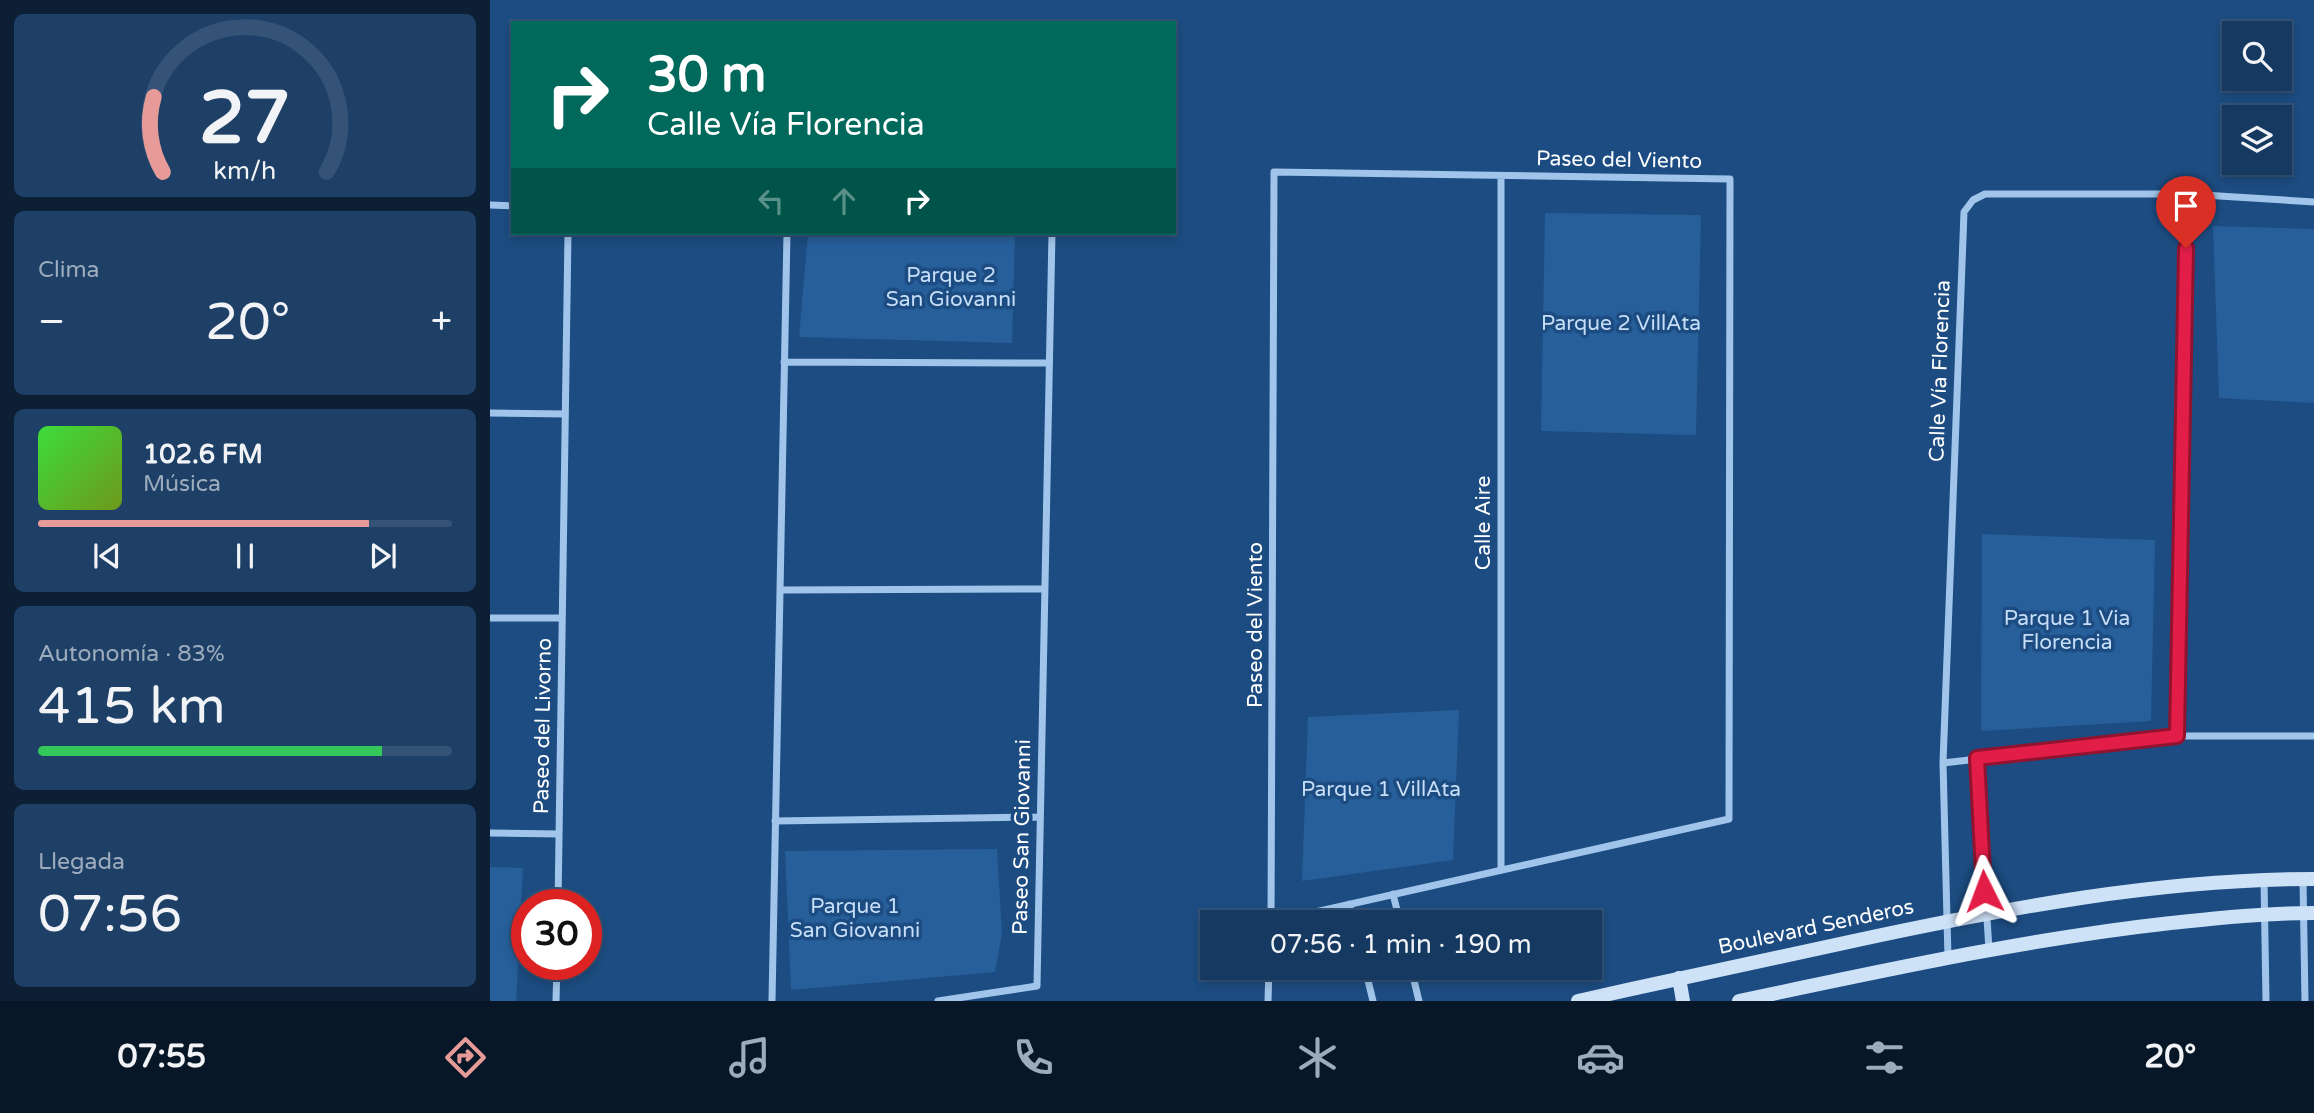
<!DOCTYPE html>
<html lang="es">
<head>
<meta charset="utf-8">
<style>
  body { margin:0; font-family:"Varela Round",sans-serif; background:#1e4067; color:#f1f3f6; height:100vh; display:flex; flex-direction:column; font-size:26px; white-space:nowrap }
  * { box-sizing:border-box; margin:0 }
  p { font-size:23px; color:#9dacbd }
  .icon { flex:none; width:38px; height:38px; fill:none; stroke:currentColor; stroke-width:2; stroke-linecap:round; stroke-linejoin:round }
  .map { position:relative; flex:1; overflow:hidden }
  .drawer { display:flex; flex-direction:column; gap:14px; padding:14px; background:#0c1f35; width:490px }
  .drawer>* { flex:none }
  .banner { position:absolute; left:21px; top:21px; width:665px; height:214px; border-radius:0px; box-shadow:0 4px 10px #0003,0 0 0 2px #345376; background:#00695c; color:#fff; overflow:hidden }
  .buttons { position:absolute; left:1732px; top:21px; display:grid; gap:14px }
  .buttons a { display:grid; place-items:center; width:70px; height:70px; border-radius:0px; background:#153961; box-shadow:0 4px 10px #0003,0 0 0 2px #345376; font-size:35px }
  .speed { position:absolute; left:21px; top:889px; display:flex; gap:14px; font-size:35px; font-weight:700; text-align:center }
  .speed>* { display:grid; place-content:center; width:91px; height:91px; border-radius:50%; background:#153961; box-shadow:0 4px 10px #0003,0 0 0 2px #345376; line-height:1 }
  .speed .limit { border:10px solid #d22; background:#fff; color:#111 }
  .pin { position:absolute; display:grid; place-items:center; width:60px; height:60px; color:#fff; margin:-72px -30px; border-radius:50% 50% 50% 0; rotate:-45deg; box-shadow:0 0 7px #0007 }
  .pin .icon { rotate:45deg }
  .me { position:absolute; width:77px; margin:-38px; rotate:357deg; stroke-linejoin:round; filter:drop-shadow(0 0 5px #0008) }
  .turn { display:flex; align-items:center; gap:24px; height:147px; padding:0 21px; font-size:32px }
  .turn .icon { width:91px; height:91px; stroke-width:2.5 }
  .turn b { display:block; font-size:49px; line-height:60px }
  .lanes { display:flex; align-items:center; height:66px; padding:0 21px; background:#0003; justify-content:center; gap:35px; direction:ltr }
  .lanes .off { opacity:.35 }
  .big { font-size:52px; font-weight:600; line-height:1.1 }
  .drawer .widget { flex:1; display:flex; flex-direction:column; justify-content:center; gap:10px; min-width:0; padding:0 24px; border-radius:10px; background:#1e4067 }
  .drawer .dial { align-items:center; gap:0 }
  .dial svg { height:182px; overflow:visible; fill:none; stroke:#345376; stroke-width:7; stroke-linecap:round; text-anchor:middle }
  .dial text { fill:#f1f3f6; stroke:none }
  .song { display:flex; align-items:center; gap:21px }
  .cover { width:84px; height:84px; border-radius:10px; background:linear-gradient(135deg,hsl(120 70% 55%),hsl(80 70% 35%)) }
  .played { height:7px; border-radius:4px; background:linear-gradient(90deg,#e69b98 80%,#345376 80%) }
  .keys { display:flex; justify-content:space-around; direction:ltr }
  .heat { display:flex; justify-content:space-between; align-items:center; font-size:38px; direction:ltr }
  .charge { height:10px; border-radius:5px; background:linear-gradient(90deg,#34c759 83%,#345376 0) }
  .trip { position:absolute; left:710px; top:910px; width:402px; height:70px; border-radius:0px; background:#153961; box-shadow:0 4px 10px #0003,0 0 0 2px #345376; font-weight:600; line-height:70px; text-align:center }
  .dock { display:flex; height:112px; justify-content:space-around; align-items:center; background:#081727; color:#9dacbd }
  .dock .icon { width:49px; height:49px }
  .dock .current { color:#e69b98 }
  .dock b { font-size:32px; color:#f1f3f6 }
  main { display:flex; flex:1; min-height:0 }
  .map>svg:first-child { display:block }
  .green { fill:#265f9a }
  .lines { fill:none; stroke-linecap:round; stroke-linejoin:round }
  .minor { stroke:#a1c5ea; stroke-width:7 }
  .secondary { stroke:#cde1f7; stroke-width:14 }
  .route-casing { stroke:#92132f; stroke-width:18 }
  .route { stroke:#e11d48; stroke-width:12 }
  .labels { text-anchor:middle; dominant-baseline:central; stroke-width:7; stroke-linejoin:round; paint-order:stroke }
  .street-label { font-size:21px; fill:#fff; stroke:#1c4c81 }
  .park-label { font-size:21px; fill:#c6def7; stroke:#1c4c81 }
</style>
</head>
<body>
<main>
<section class="drawer">
<div class="widget dial"><svg viewBox="0 0 100 80">
<path d="M14 69A42 42 0 1 1 86 69"/>
<path d="M14 69A42 42 0 0 1 10 36" stroke="#e69b98"/>
<text x="50" y="56" font-size="32" font-weight="700">27</text>
<text x="50" y="72" font-size="11">km/h</text>
</svg></div>
<div class="widget"><p>Clima</p>
<div class="heat"><a>−</a><b class="big">20°</b><a>+</a></div>
</div>
<div class="widget">
<div class="song"><i class="cover"></i><div><b>102.6 FM</b><p>Música</p></div></div>
<div class="played"></div>
<div class="keys"><svg class="icon" aria-label="previous" viewBox="0 0 24 24"><path d="M18 5L8 12l10 7zM5 5v14"/></svg><svg class="icon" aria-label="pause" viewBox="0 0 24 24"><path d="M8 5v14M16 5v14"/></svg><svg class="icon" aria-label="next" viewBox="0 0 24 24"><path d="M6 5l10 7-10 7zM19 5v14"/></svg></div>
</div>
<div class="widget"><p>Autonomía · 83%</p><b class="big">415 km</b><div class="charge"></div></div>
<div class="widget"><p>Llegada</p><b class="big">07:56</b></div>
</section>
<div class="map">
<svg width="1824" height="1001" viewBox="0 0 1824 1001">
  <rect width="100%" height="100%" fill="#1c4c81"/>
  <path class="green" d="M1055,213L1211,215L1206,435L1051,431Z
    M1723,226L1824,229V403L1729,398Z
    M318,233H525L522,343L309,337Z
    M1492,534L1665,540L1661,721L1491,731Z
    M969,710L963,860L812,881L818,717Z
    M507,849L512,933L505,972L301,990L295,851Z
    M0,867L33,868L26,1001H0Z"/>
  <g class="lines">
    <path class="minor" d="M1011,176V870
      M0,205L23,206
      M294,362L559,363
      M0,413L75,414
      M290,590L555,589
      M0,618H72
      M1687,736L1697,194
      M1487,758L1499,950
      M1453,763L1687,736H1824
      M285,821L550,817
      M0,833L68,834
      M1774,879L1776,1001
      M1813,880L1815,1001
      M903,894L910,922
      M859,904L864,922
      M68,905L78,233
      M781,922L784,172L1240,179L1239,819L781,922
      M1458,958L1453,763L1474,212L1483,200L1495,194H1697L1824,202
      M875,968L883,1001
      M921,968L929,1001
      M66,1001L67,964
      M282,1001L297,233
      M448,1001L547,986L562,233
      M778,1001L779,968"/>
    <path class="secondary" d="M1189,978L1193,1001
      M1088,1001C1181,980 1274,960 1368,940C1517,908 1670,879 1824,879
      M1249,1001C1392,971 1536,939 1681,923C1729,918 1776,913 1824,913"/>
  </g>
  <g class="lines">
    <defs>
      <path id="route" d="M1494,891L1487,758L1687,736L1696,248"/>
    </defs>
    <use href="#route" class="route-casing"/>
    <use href="#route" class="route"/>
  </g>
  <g class="labels">
    <g class="street-label">
      <text transform="translate(1129 160) rotate(1)">Paseo del Viento</text>
      <text transform="translate(1450 371) rotate(-88)">Calle Vía Florencia</text>
      <text transform="translate(993 523) rotate(-90)">Calle Aire</text>
      <text transform="translate(765 625) rotate(-90)">Paseo del Viento</text>
      <text transform="translate(53 726) rotate(-89)">Paseo del Livorno</text>
      <text transform="translate(532 837) rotate(-89)">Paseo San Giovanni</text>
      <text transform="translate(1326 927) rotate(-12)">Boulevard Senderos</text>
    </g>
    <g class="park-label">
      <text x="461" y="275">Parque 2<tspan x="461" dy="24">San Giovanni</tspan></text>
      <text x="1131" y="323">Parque 2 VillAta</text>
      <text x="1577" y="618">Parque 1 Via<tspan x="1577" dy="24">Florencia</tspan></text>
      <text x="891" y="789">Parque 1 VillAta</text>
      <text x="365" y="906">Parque 1<tspan x="365" dy="24">San Giovanni</tspan></text>
    </g>
  </g>
</svg>
<div class="buttons">
<a><svg class="icon" aria-label="search" viewBox="0 0 24 24"><circle cx="10" cy="10" r="6"/><path d="M15 15l6 6"/></svg></a>
<a><svg class="icon" aria-label="layers" viewBox="0 0 24 24"><path d="M12 4l9 5-9 5-9-5zM3 14l9 5 9-5"/></svg></a>
</div>
<div class="speed"><div class="limit">30</div></div>
<div class="pin" style="left:1696px;top:248px;background:#d93025"><svg class="icon" aria-label="arrive" viewBox="0 0 24 24"><path d="M6 21V4h12l-3 4 3 4H6"/></svg></div>
<svg class="me" style="left:1494px;top:891px" viewBox="-20 -20 40 40"><path d="M0-17L14 15 0 8-14 15z" fill="#e11d48" stroke="#fff" stroke-width="4"/></svg>
<div class="trip">07:56 · 1 min · 190 m</div>
<div class="banner">
<div class="turn"><svg class="icon" aria-label="right" viewBox="0 0 24 24"><path d="M7 20v-9h11M14 6l5 5-5 5"/></svg><div><b>30 m</b>Calle Vía Florencia</div></div>
<div class="lanes"><svg class="icon off" aria-label="left" viewBox="0 0 24 24"><path d="M17 20v-9H6M10 6l-5 5 5 5"/></svg><svg class="icon off" aria-label="ahead" viewBox="0 0 24 24"><path d="M12 20V5M6 11l6-6 6 6"/></svg><svg class="icon" aria-label="right" viewBox="0 0 24 24"><path d="M7 20v-9h11M14 6l5 5-5 5"/></svg></div>
</div>
</div>
</main>
<nav class="dock">
<b>07:55</b>
<svg class="icon current" aria-label="directions" viewBox="0 0 24 24"><path d="M12 3l9 9-9 9-9-9zM9 14v-3h6M13 9l2 2-2 2"/></svg>
<svg class="icon" aria-label="music" viewBox="0 0 24 24"><path d="M9 18V5l10-2v13"/><circle cx="6" cy="18" r="3"/><circle cx="16" cy="16" r="3"/></svg>
<svg class="icon" aria-label="phone" viewBox="0 0 24 24"><path d="M5 4h4l2 5-3 2q2 4 5 5l2-3 5 2v4C11 20 4 13 5 4z"/></svg>
<svg class="icon" aria-label="climate" viewBox="0 0 24 24"><path d="M12 3v18M4 7l16 10M4 17L20 7"/></svg>
<svg class="icon" aria-label="car" viewBox="0 0 24 24"><path d="M5 17H2v-5l4-1 3-4h7l3 4 3 1v5h-3M9 17h6M6 11h13"/><circle cx="7" cy="17" r="2"/><circle cx="17" cy="17" r="2"/></svg>
<svg class="icon" aria-label="filters" viewBox="0 0 24 24"><path d="M4 7h16M4 17h16"/><circle cx="9" cy="7" r="2"/><circle cx="15" cy="17" r="2"/></svg>
<b>20°</b>
</nav>
</body>
</html>
